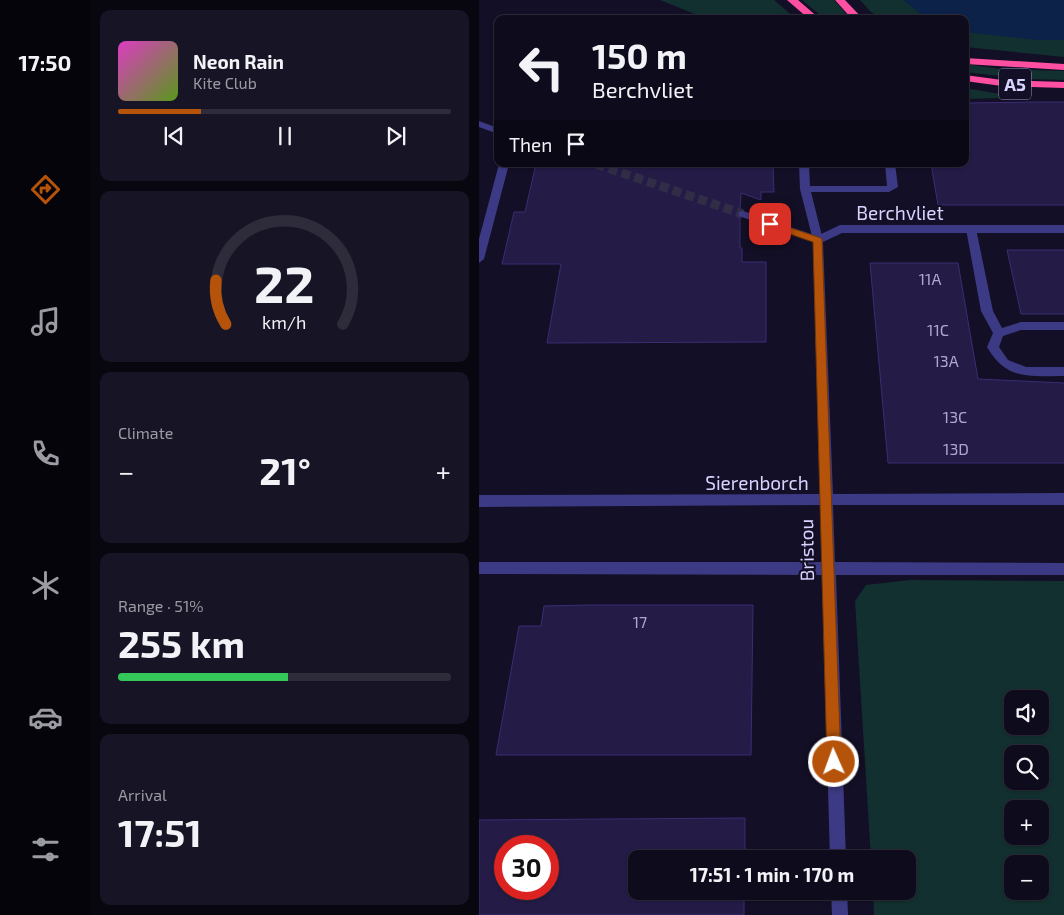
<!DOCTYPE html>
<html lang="en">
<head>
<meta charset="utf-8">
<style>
  body { margin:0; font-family:"Exo 2",sans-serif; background:#171425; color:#f1f3f6; height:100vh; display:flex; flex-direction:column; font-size:19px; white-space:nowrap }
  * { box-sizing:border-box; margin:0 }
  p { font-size:16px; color:#9b9ba3 }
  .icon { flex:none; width:28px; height:28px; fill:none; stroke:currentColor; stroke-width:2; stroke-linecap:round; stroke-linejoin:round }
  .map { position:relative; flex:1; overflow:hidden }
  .sheet { display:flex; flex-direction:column; gap:10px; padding:10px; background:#08060f; width:389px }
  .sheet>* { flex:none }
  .hud { position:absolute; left:15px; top:15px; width:475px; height:152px; border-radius:10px; box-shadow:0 1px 4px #0004,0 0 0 1px #2e2b3b; background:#0e0b1c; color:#f1f3f6; overflow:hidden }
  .controls { position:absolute; left:525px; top:690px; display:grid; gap:10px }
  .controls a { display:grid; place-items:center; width:45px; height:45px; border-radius:10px; background:#0e0b1c; box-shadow:0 1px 4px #0004,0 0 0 1px #2e2b3b; font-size:25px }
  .speed { position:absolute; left:15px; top:835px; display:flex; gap:10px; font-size:25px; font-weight:700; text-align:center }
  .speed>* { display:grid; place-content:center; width:65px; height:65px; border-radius:50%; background:#0e0b1c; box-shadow:0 1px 4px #0004,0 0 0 1px #2e2b3b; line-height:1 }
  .speed .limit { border:8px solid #d22; background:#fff; color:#111 }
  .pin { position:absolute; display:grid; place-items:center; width:42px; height:42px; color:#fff; margin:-21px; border-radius:10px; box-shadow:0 2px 8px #0006 }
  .me { position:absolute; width:55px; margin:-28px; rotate:358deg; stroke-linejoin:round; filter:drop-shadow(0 0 4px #0008) }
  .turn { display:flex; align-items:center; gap:18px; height:105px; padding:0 15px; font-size:22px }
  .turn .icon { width:65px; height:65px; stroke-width:2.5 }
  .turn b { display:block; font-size:35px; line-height:42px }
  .then { display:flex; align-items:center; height:48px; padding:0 15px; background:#0003; gap:10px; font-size:19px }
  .big { font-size:38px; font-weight:700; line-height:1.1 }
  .sheet .tile { flex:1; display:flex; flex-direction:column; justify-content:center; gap:8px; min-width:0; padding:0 18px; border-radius:10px; background:#171425 }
  .sheet .dial { align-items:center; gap:0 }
  .dial svg { height:130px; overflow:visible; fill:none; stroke:#2e2b3b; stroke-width:7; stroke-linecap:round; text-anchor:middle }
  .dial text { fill:#f1f3f6; stroke:none }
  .song { display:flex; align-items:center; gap:15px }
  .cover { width:60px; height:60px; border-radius:8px; background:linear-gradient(135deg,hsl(310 70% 55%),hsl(90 70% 35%)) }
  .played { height:5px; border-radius:2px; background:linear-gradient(90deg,#b45309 25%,#2e2b3b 25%) }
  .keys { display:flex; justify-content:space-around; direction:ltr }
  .heat { display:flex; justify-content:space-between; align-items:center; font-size:28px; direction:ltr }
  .charge { height:8px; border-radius:4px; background:linear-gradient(90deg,#34c759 51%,#2e2b3b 0) }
  .trip { position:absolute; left:149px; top:850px; width:288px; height:50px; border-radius:10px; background:#0e0b1c; box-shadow:0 1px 4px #0004,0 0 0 1px #2e2b3b; font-weight:700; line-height:50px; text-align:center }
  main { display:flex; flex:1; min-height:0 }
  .tabs { display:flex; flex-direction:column; width:90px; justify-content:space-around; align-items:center; background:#06040b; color:#9b9ba3 }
  .tabs .icon { width:35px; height:35px }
  .tabs .selected { color:#b45309 }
  .tabs b { font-size:22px; color:#f1f3f6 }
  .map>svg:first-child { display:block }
  .green { fill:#12302f; fill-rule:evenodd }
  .water { fill:#0c2248 }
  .building { fill:#241b47; stroke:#3b2d73; fill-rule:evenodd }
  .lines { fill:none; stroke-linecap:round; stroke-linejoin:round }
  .minor-tunnel { stroke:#312d47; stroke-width:9; stroke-dasharray:9 4.5; stroke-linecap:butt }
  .service { fill:#3d3a85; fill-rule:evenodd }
  .minor { fill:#3d3a85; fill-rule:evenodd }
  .motorway { fill:#ff4fa3; fill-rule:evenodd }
  .route { fill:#b45309; stroke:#753606 }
  .labels { text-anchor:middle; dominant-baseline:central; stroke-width:4.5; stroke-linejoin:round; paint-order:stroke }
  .number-label { font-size:16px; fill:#aca6d1 }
  .shield { fill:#130f26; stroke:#9e99be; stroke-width:1 }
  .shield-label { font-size:18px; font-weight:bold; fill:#d9d4ff }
  .street-label { font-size:19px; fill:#d9d4ff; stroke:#130f26 }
</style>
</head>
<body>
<main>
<nav class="tabs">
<b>17:50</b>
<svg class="icon selected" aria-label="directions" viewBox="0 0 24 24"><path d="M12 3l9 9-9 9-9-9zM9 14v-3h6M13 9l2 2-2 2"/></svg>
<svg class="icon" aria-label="music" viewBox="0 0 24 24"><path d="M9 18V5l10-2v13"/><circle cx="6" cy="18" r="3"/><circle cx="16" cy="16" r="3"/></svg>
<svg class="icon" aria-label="phone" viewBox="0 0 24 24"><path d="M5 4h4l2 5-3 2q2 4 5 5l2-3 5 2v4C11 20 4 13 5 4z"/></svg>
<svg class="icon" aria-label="climate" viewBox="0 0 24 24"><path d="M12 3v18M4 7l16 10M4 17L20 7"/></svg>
<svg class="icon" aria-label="car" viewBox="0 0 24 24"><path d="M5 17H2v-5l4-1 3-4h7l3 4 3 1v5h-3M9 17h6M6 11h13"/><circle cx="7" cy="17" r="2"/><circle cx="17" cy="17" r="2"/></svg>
<svg class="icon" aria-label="filters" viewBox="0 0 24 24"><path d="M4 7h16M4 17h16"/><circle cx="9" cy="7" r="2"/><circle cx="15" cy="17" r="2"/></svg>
</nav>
<section class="sheet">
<div class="tile">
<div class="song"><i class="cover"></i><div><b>Neon Rain</b><p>Kite Club</p></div></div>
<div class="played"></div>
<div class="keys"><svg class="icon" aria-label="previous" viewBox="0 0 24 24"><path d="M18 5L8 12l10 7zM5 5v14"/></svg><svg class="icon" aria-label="pause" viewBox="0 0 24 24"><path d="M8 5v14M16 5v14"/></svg><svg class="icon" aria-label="next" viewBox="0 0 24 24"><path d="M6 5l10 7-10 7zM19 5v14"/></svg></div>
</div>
<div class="tile dial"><svg viewBox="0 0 100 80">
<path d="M14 69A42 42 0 1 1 86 69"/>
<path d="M14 69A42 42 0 0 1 8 42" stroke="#b45309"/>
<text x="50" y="56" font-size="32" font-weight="700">22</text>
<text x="50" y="72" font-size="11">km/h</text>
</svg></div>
<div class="tile"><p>Climate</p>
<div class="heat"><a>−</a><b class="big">21°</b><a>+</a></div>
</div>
<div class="tile"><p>Range · 51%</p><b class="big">255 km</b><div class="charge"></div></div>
<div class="tile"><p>Arrival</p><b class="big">17:51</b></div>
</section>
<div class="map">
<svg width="586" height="915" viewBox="0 0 586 915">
  <rect width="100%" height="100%" fill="#130f26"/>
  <path class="green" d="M181,0H295L317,19H228Z
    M323,0H355L372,19H346Z
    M381,0H585V57L486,47V19H403L392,12Z
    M486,64L522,69L585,71V80L548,79L486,72Z
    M486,88L521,94L522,98L486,99Z
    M431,580L585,581V915H395L394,891H428V859H392L376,601L387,585ZM534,699H561V726H534ZM534,754H561V781H534ZM534,809H561V836H534ZM534,864H561V891H534Z"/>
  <path class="water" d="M424,0H585V40H558L486,32V19H448Z"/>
  <path class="building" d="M559,102H586V205H459L452,164H486V103Z
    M57,164H294L295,192H282V200L262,193L261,210L258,212V217L261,218V248H263V262H287V342L68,343L82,264H23L35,212H46Z
    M528,250H586V314H542Z
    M391,263H479L499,379L586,383V463H409Z
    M108,605H274L272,755H17L40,626H62L65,606Z
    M266,818V859H158V891H265V915H0V820ZM26,846H69V889H26Z"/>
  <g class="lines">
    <path class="minor-tunnel" d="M117,164L264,214"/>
    <path class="service" d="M20,164H30L5,259L0,263V239Z
      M320,164H330L331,186H408L406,164H416L419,187L410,192H332L344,240L339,244L334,240L321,189Z
      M492,225L497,229L514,311L523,328L542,322H586V330H542L524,336L520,347L529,360L547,367H586V376C550,376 528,381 508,347L514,333L502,311L487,229Z"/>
    <path class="minor" d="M0,121L19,128V134L0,127Z
      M264,211L338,236L361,225H586V233H363L344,242L354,494L586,493V505H354L356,562L586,563V575H357L367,859H351L343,575L0,574V562H343L341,505L0,507V495L341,494L334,242L260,216V212Z
      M352,891H368L369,915H353Z"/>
    <path class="motorway" d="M308,0H319L341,19H330Z
      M356,0H366L384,19H373Z
      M486,58L586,64V70L486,64Z
      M486,75L523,80L586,82V88L523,86L486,81Z"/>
  </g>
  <path class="route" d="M291,221L342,238L343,240L362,762L360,767L355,769L350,767L348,762L334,242L288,226L286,224Z"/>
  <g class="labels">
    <g class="number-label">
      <text x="451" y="278">11A</text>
      <text x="459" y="329">11C</text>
      <text x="467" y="360">13A</text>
      <text x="476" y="416">13C</text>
      <text x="477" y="448">13D</text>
      <text x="161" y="621">17</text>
    </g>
    <rect class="shield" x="520" y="68.5" width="32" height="31" rx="4"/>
    <g class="shield-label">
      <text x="536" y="84">A5</text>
    </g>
    <g class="street-label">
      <text x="421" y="212">Berchvliet</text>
      <text x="278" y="482">Sierenborch</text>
      <text transform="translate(327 550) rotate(-91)">Bristou</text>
    </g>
  </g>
</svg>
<div class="controls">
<a><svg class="icon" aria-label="sound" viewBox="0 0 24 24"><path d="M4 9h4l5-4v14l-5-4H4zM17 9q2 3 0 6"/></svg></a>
<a><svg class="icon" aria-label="search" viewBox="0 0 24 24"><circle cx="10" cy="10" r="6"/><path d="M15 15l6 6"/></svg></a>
<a>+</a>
<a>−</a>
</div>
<div class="speed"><div class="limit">30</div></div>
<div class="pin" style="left:291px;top:224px;background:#d93025"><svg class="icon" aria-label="arrive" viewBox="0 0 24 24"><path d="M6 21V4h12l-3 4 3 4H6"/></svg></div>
<svg class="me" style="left:355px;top:762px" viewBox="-20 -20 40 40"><circle r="17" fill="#b45309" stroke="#fff" stroke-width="3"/><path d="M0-11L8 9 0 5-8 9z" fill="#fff"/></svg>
<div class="trip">17:51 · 1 min · 170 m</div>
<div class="hud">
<div class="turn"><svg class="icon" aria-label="left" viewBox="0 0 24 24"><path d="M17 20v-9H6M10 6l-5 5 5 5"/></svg><div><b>150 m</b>Berchvliet</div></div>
<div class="then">Then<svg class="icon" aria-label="arrive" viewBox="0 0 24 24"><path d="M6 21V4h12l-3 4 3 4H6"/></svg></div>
</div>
</div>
</main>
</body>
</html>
